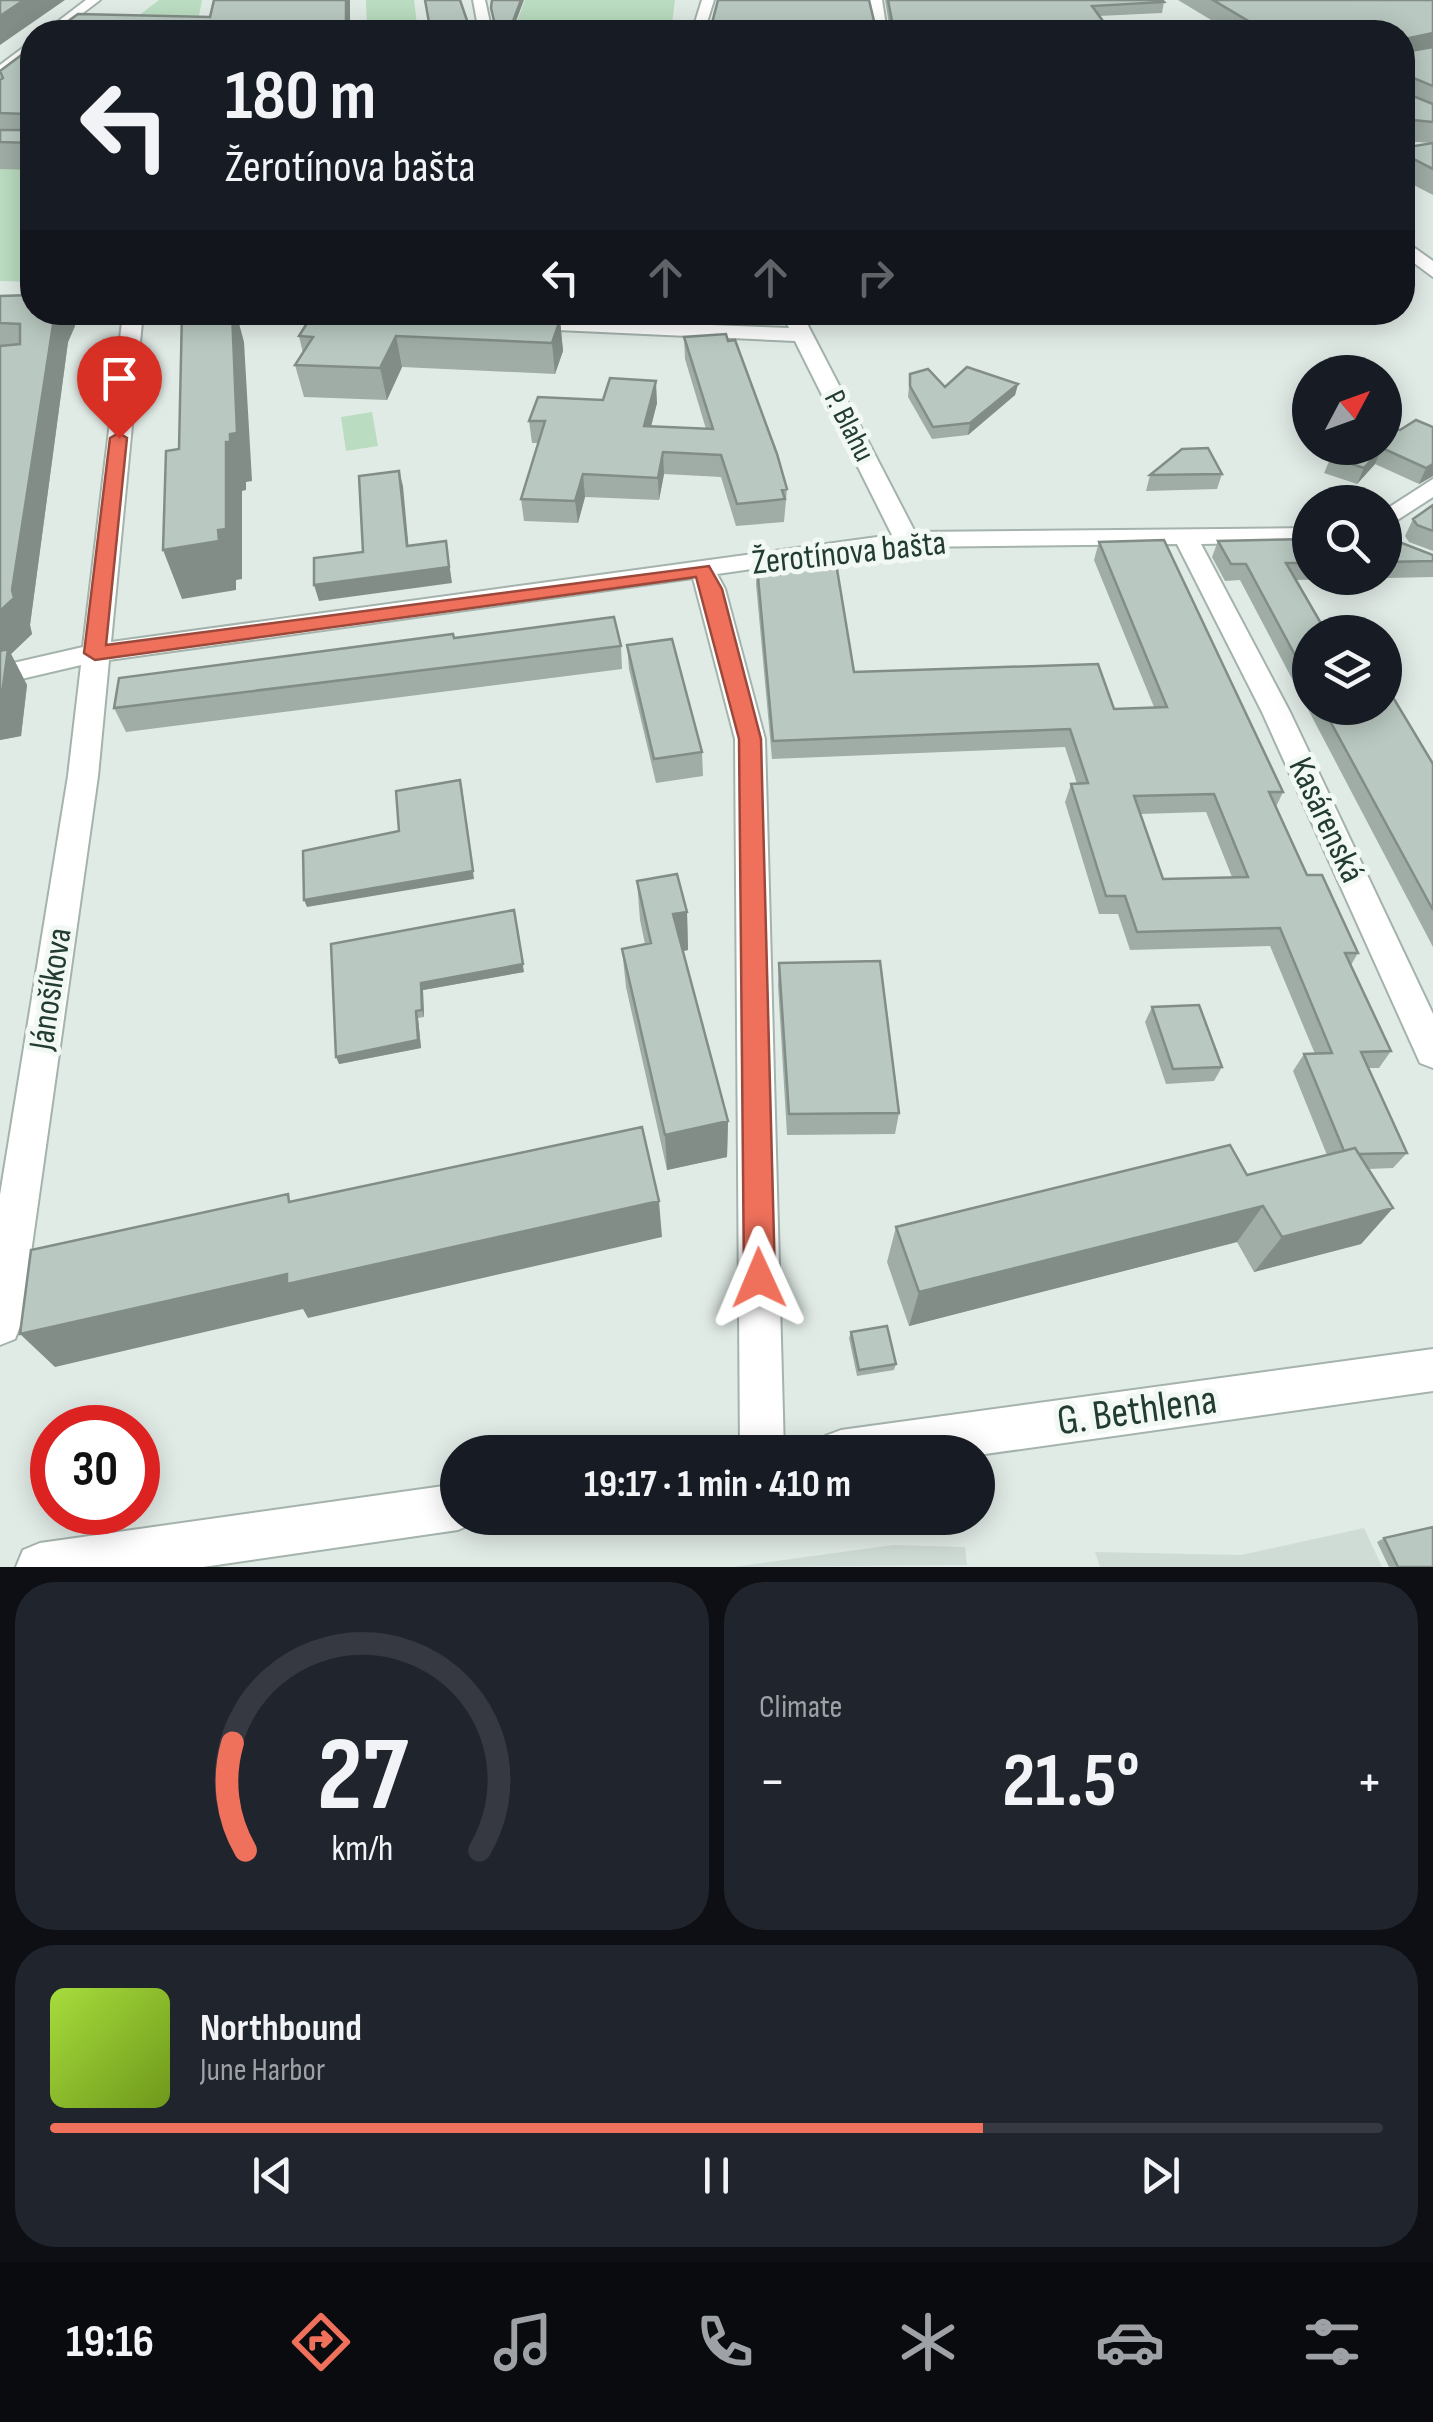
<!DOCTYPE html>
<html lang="en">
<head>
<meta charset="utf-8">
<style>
  body { margin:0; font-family:"Sofia Sans Condensed",sans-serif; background:#20242c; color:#f1f3f6; height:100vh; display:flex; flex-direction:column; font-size:38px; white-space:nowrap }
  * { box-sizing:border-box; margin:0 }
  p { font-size:32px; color:#9ea1a6 }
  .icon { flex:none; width:55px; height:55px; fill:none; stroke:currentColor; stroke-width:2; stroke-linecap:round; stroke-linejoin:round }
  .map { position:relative; height:1567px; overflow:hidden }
  .side { display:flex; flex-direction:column; gap:15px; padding:15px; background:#0d0f14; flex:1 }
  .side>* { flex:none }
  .banner { position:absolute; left:20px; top:20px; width:1395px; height:305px; border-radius:40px; box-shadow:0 5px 25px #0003; background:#171b24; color:#f1f3f6; overflow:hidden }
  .needle { width:65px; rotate:49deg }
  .buttons { position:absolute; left:1292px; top:355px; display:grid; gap:20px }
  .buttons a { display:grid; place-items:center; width:110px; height:110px; border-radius:50%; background:#171b24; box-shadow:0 5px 25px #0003; font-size:50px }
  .speed { position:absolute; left:30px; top:1405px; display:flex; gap:20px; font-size:50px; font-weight:700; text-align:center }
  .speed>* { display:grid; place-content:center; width:130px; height:130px; border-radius:50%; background:#171b24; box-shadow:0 5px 25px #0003; line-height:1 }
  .speed .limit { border:15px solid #d22; background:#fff; color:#111 }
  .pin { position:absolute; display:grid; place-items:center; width:85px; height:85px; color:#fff; margin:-102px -42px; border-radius:50% 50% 50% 0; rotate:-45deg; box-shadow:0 0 10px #0007 }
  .pin .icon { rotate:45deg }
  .me { position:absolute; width:110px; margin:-55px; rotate:359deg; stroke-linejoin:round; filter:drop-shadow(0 0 8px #0008) }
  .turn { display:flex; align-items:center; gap:35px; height:210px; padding:0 40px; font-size:45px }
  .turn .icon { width:130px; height:130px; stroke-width:2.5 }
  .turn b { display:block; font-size:70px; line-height:85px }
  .lanes { display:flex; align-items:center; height:95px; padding:0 40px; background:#0003; justify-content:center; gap:50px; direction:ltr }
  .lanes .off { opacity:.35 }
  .big { font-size:75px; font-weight:700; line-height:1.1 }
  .side .card { flex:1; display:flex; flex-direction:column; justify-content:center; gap:15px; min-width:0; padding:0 35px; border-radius:40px; background:#20242c }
  .side .dial { align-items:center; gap:0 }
  .dial svg { height:260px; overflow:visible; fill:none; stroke:#363941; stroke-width:7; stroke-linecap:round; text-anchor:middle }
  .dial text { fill:#f1f3f6; stroke:none }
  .song { display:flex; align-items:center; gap:30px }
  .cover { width:120px; height:120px; border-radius:15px; background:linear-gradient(135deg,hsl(80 70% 55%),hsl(80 70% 35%)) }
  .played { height:10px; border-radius:5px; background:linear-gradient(90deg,#ef705b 70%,#363941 70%) }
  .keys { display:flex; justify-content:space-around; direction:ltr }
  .heat { display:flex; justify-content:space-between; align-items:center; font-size:55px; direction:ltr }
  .side .tiles { flex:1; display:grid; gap:15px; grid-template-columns:1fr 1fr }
  .card:last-child { grid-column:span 2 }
  .trip { position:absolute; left:440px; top:1435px; width:555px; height:100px; border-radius:50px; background:#171b24; box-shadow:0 5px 25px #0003; font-weight:700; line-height:100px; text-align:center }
  .menu { display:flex; height:160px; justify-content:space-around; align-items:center; background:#090b0e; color:#9ea1a6 }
  .menu .icon { width:70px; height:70px }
  .menu .current { color:#ef705b }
  .menu b { font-size:45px; color:#f1f3f6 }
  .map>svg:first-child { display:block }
  .built { fill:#cfdbd5 }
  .green { fill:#badcc0 }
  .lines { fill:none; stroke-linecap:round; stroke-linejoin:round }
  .minor-casing { stroke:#a4b3ac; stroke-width:4 }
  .minor { fill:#fff; fill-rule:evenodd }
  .wall { fill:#9fada6; fill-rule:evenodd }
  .shaded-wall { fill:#828d87 }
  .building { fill:#b9c9c1; stroke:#828d87; stroke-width:2.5; fill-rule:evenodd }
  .route { fill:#ef705b; stroke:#9b493b; stroke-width:2.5 }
  .labels { text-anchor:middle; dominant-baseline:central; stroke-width:10; stroke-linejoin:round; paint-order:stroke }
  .far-street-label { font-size:30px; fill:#223c32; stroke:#f2f8f4 }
  .street-label { font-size:35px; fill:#223c32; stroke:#f2f8f4 }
  .near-street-label { font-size:42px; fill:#223c32; stroke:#f2f8f4 }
</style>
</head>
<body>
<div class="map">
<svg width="1433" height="1567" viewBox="0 0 1433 1567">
  <rect width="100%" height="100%" fill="#e1ebe6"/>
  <path class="built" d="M1364,1528L1382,1567H1100L1095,1552L1241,1555Z
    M893,1545L965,1547L967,1565L733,1567Z"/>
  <path class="green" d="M159,0H202L197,26L367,28L366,0H414L418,32H117Z
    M525,0H675L671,32H513Z
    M0,152L32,153V282L0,281Z
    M372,412L378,446L346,451L341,417Z"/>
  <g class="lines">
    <defs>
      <path id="minor" d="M86,0H100L58,32H44Z
        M473,0H485L492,32H479Z
        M702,0H714L704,32H692Z
        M870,0H882L887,32H874Z
        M32,41V52L0,76V65Z
        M1402,239L1433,261V277L1402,254Z
        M127,312H147L142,322L111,642L892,535L795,341L514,328L511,324L521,318L789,328L781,312H801L915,532L1310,528V542L1201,544L1290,712L1433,1014V1068L1420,1063L1262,712L1177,544L907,547L717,574L725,589L765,739L784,1452H740L735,739L693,578L109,660L98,776L21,1324L15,1339L0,1345V1195L68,776L81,665L0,684V666L83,647L122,322Z
        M254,312H357L360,316L350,322L263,318Z
        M1433,479V497L1385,528V510Z
        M1433,1349V1391L978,1455L819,1452L825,1436L841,1430Z
        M458,1484V1518H477L474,1523L458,1530L203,1567H16L23,1550L40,1543Z"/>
    </defs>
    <use href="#minor" class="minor-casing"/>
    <use href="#minor" class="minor"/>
  </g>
  <path class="wall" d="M350,0V32H53L210,17Z
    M885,0H1162L1164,2L1162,13L1099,16L1111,32H711V27L888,25L889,24Z
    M1178,0H1433V195L1402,179V148L1431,143L1402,141V32H1231Z
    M32,47V170L0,169V80L2,79L0,71Z
    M0,296L32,312H70L75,326L68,342L30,625L32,634L11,654L27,685L21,736L0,740Z
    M560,320L563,351L555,374L402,367L387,400L304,397L295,365L303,353L299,336Z
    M684,337L787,489L784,522L736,526L721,477L664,474L659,500L585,497L578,523L524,521L521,499L538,443H532L529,421L657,403L651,427L706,429L685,359Z
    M910,374L945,387L1018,384L1015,395L968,435L932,439L908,397Z
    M1400,430L1433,476L1419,484L1375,464L1357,484L1324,473L1331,457Z
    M1222,474L1217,489L1146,491L1150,475Z
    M1433,505V551L1409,542L1405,536L1413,519Z
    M1385,538L1433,555V577L1296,580L1310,632V708H1385L1433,764V947L1240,580L1225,581L1212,557L1218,541L1310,539V578H1385Z
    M1099,542L1283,792L1276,807L1307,875L1358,953L1351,965L1391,1051L1379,1068H1369L1407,1153L1393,1168L1369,1169L1393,1208L1361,1244L1254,1272L1237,1242L909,1326L887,1262L896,1227L1247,1175L1327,1155L1293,1071L1304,1054H1315L1270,946L1130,950L1118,914H1099L1065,802L1071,784H1077L1065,747L772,759L756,584L757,566L854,672L1114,709L1154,707L1094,560ZM1206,812L1232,877L1163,879L1140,814Z
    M454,638L621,646L622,669L126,732L114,708Z
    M627,645L702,752L703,776L656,783L629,669Z
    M637,881L687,912L688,950L683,951L728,1121L727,1157L667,1170L626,987L622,949L645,944L640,920Z
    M331,944L524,972L423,990L424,1017L418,1018L421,1048L339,1064Z
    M779,963L899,1113L895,1134L787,1135L778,985Z
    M1152,1007L1222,1067L1214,1081L1166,1084L1145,1022Z
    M851,1332L896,1364L894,1370L857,1376L849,1338Z
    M1384,1538L1433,1567H1389L1377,1542Z"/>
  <path class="shaded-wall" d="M24,0H65L0,45V16Z
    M346,0H350V32H346Z
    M521,0H524L512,32H509Z
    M1433,33V49L1402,58L1405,39Z
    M55,312H70L75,326L68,342L30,625L32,634L11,654L27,685L21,736L0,740V611Z
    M230,312H236L244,342L252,481L246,482V490L242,491V579L236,580V590L182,599L163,550L218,530L226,442Z
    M560,320L563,351L555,374L552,343Z
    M396,336L402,367L387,400L380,368Z
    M656,381L657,403L645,449L644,426Z
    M1018,384L1015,395L968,435L970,423Z
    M1382,448L1375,464L1357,484L1364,468Z
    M663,452L664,474L659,500L658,478Z
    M1433,464V476L1419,484L1426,468Z
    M399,471L403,486L410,562L407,546Z
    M583,474L585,497L578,523L575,501Z
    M446,541L452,583L319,601L314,585Z
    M462,788L474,879L307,907L304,900Z
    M514,910L524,972L423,990L424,1017L422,1010L421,983Z
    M687,912L688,950L674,953L673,914Z
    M416,1011L418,1018L421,1048L339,1064L336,1057Z
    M728,1121L727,1157L667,1170L665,1135Z
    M659,1201L662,1237L308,1318L303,1309L55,1367L20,1334L287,1274Z
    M1263,1206L1237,1242L909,1326L919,1292Z
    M1393,1208L1361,1244L1254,1272L1282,1237Z"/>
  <path class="building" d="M0,0H24L0,16Z
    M214,0H346V32L242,29L238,32H53L78,14L210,17Z
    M425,0H460L471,32H387L391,26L430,28Z
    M492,0H521L509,32H489V30L495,25L491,8Z
    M718,0H869L875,25H888L892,21L888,0H1162L1164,2L1092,6L1111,32H712L711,27Z
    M1213,0H1433V33L1405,39L1410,51L1433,47V86L1411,77L1406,81L1408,94L1433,104V122L1402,119V32H1267Z
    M32,47V143L0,142V130H22L26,126L25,114L0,113V80L3,78L0,71Z
    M1433,143V169L1402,153V148Z
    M32,295V312H55L12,590L14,598L0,611V346L20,344V324L0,323V296Z
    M182,312H232L237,433L230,434V442H226V529L218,530L219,541L163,550L166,451L179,449Z
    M314,312H344L560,320L552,343L396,336L380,368L295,365L313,337L299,336Z
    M726,334L728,341L735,340L777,454L787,489L782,490L785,499L737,504L721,455L663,452L658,478L583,474L575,501L521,499L545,421H529L538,397L603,400L610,378L656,381L644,426L713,429L684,337Z
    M967,367L1018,384L970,423L933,427L910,386V374L928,369L945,387Z
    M1416,420L1433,427V464L1426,468L1382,448H1385V426L1400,430Z
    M1208,448L1222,474L1150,475L1182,449Z
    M1338,448H1382L1364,468L1331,457Z
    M399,471L407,546L446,541L449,567L314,585V558L363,552L359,476Z
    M1433,505V531L1417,525L1413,519Z
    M1385,538H1389L1433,555V561L1385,562Z
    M1310,539V563H1286L1326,632H1310V683L1246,564H1231L1218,541Z
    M1164,540L1283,792H1269L1307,875H1322L1358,953H1345L1391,1051L1361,1052L1407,1153L1359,1154L1355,1148L1344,1151L1304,1054L1332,1053L1280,928L1137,932L1125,896H1106L1071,784L1088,783L1070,729L773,741L757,566L836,563L854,672L1098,664L1114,709L1167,707L1099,542ZM1214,794L1248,877L1163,879L1134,796Z
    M614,617L621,646L114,708L119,678L453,634L454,638Z
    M672,639L702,752L654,759L627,645Z
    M8,649L1,701H0V651Z
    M1385,689H1388L1433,764V910L1323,708H1385Z
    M460,780L473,871L304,900L303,851L399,831L396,791Z
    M677,874L687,912L673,914L728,1121L665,1135L622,949L651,943L637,881Z
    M514,910L523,964L421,983L422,1010L416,1011L418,1040L336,1057L331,944Z
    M880,961L899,1113L789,1114L779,963Z
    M1199,1005L1222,1067L1173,1069L1152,1007Z
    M642,1127L659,1201L287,1284V1274L20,1334L31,1250L288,1194L289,1202Z
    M1230,1145L1247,1175L1355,1148L1393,1208L1282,1237L1263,1206L919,1292L896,1227Z
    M887,1326L896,1364L859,1370L851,1332Z
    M1433,1527V1567H1398L1384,1538Z"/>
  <path class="route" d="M119,433L127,438L106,645L709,566L722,589L761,739L775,1278L770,1289L759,1294L748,1289L744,1278L739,739L696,577L95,660L84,653L110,438Z"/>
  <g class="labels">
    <g class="far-street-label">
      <text transform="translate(849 426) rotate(63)">P. Blahu</text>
    </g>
    <g class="street-label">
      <text transform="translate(849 553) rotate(-6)">Žerotínova bašta</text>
      <text transform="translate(1326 820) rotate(65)">Kasárenská</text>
      <text transform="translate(51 989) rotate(-81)">Jánošíkova</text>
    </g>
    <g class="near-street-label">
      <text transform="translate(1137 1411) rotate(-8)">G. Bethlena</text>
    </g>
  </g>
</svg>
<div class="buttons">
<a><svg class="needle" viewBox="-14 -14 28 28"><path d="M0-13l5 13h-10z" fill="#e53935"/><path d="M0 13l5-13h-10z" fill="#9ea1a6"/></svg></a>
<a><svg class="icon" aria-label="search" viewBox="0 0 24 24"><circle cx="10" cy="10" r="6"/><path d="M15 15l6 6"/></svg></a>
<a><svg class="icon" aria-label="layers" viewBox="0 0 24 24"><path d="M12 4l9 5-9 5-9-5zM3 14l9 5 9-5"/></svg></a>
</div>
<div class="speed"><div class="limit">30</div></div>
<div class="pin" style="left:119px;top:438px;background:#d93025"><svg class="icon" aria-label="arrive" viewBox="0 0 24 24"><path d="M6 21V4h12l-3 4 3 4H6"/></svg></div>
<svg class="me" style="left:759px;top:1278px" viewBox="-20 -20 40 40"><path d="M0-17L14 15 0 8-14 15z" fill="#ef705b" stroke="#fff" stroke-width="4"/></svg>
<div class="trip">19:17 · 1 min · 410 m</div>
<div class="banner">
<div class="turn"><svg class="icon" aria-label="left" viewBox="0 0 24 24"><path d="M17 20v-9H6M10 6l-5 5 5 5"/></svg><div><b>180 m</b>Žerotínova bašta</div></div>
<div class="lanes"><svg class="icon" aria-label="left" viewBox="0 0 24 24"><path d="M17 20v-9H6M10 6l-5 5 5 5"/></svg><svg class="icon off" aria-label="ahead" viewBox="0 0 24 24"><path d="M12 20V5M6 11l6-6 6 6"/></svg><svg class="icon off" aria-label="ahead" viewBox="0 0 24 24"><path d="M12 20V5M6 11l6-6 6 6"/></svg><svg class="icon off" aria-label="right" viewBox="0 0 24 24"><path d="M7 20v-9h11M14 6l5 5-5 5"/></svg></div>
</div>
</div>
<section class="side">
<div class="tiles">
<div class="card dial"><svg viewBox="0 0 100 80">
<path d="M14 69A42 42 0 1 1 86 69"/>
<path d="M14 69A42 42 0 0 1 10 36" stroke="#ef705b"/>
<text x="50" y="56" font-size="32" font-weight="700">27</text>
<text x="50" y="72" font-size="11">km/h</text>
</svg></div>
<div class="card"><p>Climate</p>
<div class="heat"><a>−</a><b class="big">21.5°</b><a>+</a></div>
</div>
<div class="card">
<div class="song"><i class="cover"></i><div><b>Northbound</b><p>June Harbor</p></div></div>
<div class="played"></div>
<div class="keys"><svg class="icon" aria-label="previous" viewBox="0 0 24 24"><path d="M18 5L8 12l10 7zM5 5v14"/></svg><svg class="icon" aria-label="pause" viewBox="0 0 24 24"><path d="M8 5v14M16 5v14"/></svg><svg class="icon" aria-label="next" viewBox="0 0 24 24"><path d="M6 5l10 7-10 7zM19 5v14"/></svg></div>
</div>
</div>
</section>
<nav class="menu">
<b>19:16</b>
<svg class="icon current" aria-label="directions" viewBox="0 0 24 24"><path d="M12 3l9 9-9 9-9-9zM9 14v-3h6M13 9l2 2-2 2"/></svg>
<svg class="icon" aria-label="music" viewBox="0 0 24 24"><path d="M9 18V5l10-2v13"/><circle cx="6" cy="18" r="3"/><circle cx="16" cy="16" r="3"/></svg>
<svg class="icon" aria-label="phone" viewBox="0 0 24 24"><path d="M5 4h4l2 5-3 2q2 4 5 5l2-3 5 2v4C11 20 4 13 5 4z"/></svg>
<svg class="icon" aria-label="climate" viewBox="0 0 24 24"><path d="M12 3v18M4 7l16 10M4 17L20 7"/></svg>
<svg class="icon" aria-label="car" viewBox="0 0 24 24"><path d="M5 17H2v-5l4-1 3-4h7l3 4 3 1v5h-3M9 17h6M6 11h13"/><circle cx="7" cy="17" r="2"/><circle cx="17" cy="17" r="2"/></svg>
<svg class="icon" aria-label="filters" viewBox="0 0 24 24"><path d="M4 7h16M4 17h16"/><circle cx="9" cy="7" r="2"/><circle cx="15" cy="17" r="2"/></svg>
</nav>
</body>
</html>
